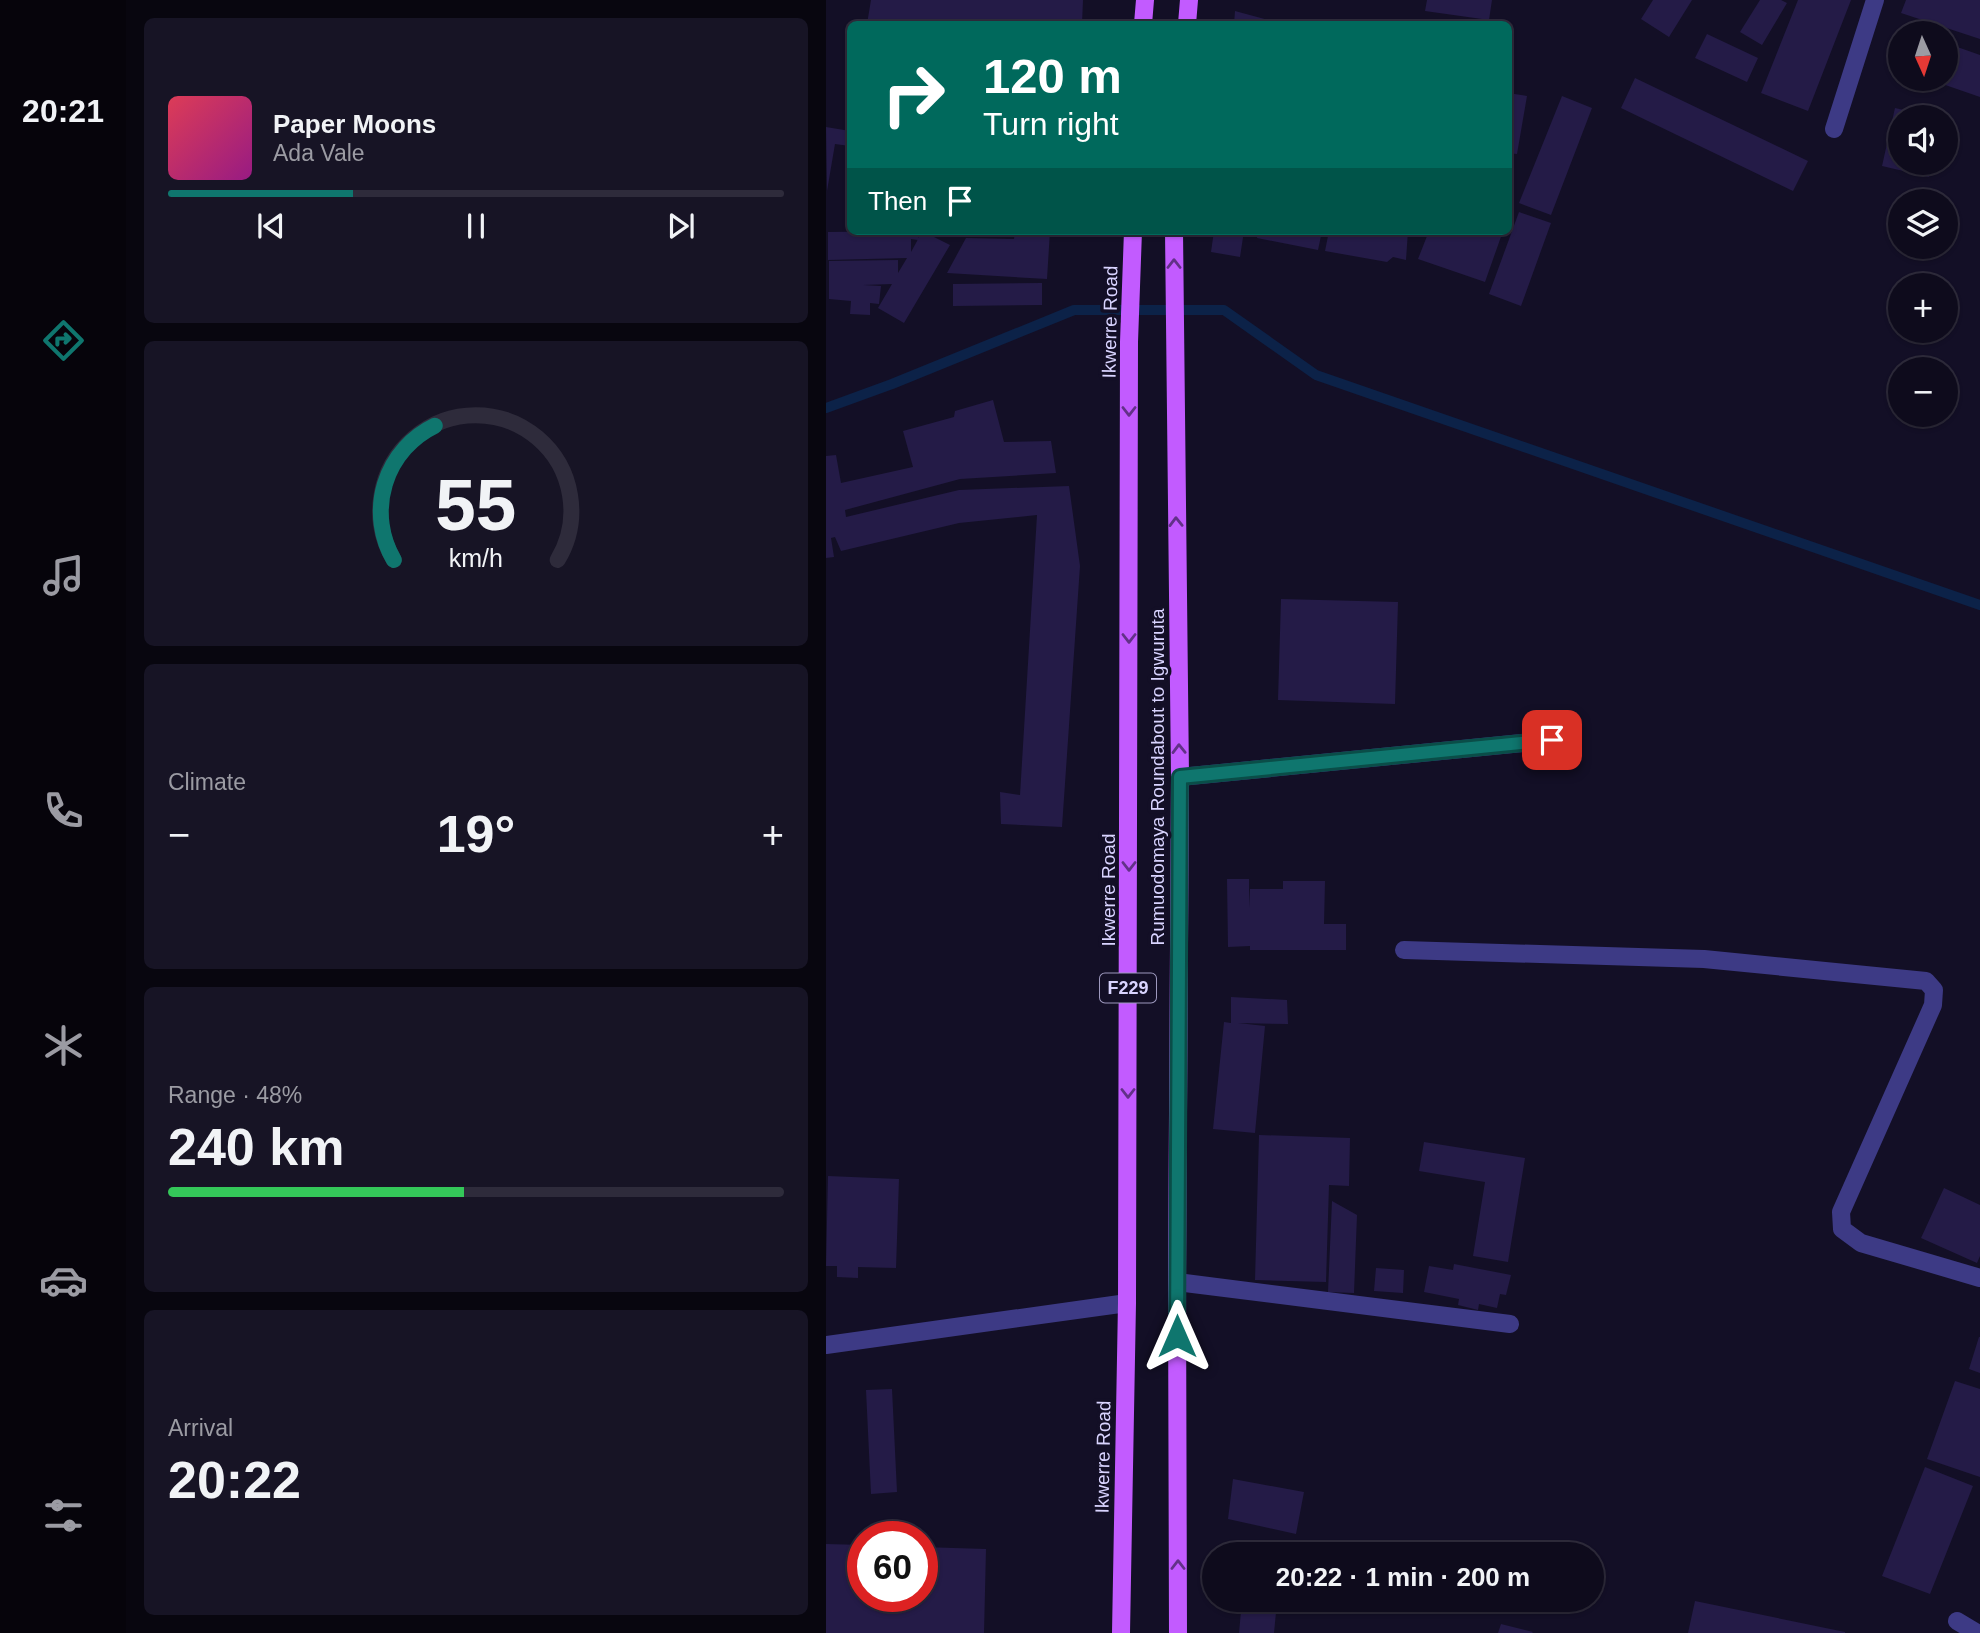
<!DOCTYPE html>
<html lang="en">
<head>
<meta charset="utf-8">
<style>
  body { margin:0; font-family:Arial,sans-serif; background:#171425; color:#f1f3f6; height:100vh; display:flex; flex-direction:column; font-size:26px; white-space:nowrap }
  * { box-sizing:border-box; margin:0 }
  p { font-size:23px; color:#9b9ba3 }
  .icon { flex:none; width:38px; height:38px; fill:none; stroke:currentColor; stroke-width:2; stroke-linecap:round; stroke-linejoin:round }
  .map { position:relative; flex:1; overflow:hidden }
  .details { display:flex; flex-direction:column; gap:18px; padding:18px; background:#08060f; width:700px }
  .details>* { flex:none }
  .banner { position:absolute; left:21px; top:21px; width:665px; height:214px; border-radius:10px; box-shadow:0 2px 5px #0004,0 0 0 2px #2e2b3b; background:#00695c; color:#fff; overflow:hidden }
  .needle { width:46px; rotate:177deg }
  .controls { position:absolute; left:1062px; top:21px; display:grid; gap:14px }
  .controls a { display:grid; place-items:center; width:70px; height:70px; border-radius:50%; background:#0e0b1c; box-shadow:0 2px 5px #0004,0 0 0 2px #2e2b3b; font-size:35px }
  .speed { position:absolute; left:21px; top:1521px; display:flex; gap:14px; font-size:35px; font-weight:700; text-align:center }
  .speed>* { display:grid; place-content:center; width:91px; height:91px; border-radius:50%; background:#0e0b1c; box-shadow:0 2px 5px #0004,0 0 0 2px #2e2b3b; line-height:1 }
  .speed .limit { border:10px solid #d22; background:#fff; color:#111 }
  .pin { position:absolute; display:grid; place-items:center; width:60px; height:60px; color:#fff; margin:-30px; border-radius:14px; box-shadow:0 4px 10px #0006 }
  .me { position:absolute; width:77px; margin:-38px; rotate:0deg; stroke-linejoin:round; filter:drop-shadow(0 0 5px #0008) }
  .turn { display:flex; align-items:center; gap:24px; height:147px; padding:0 21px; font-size:32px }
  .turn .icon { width:91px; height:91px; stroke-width:2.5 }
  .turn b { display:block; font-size:49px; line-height:60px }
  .then { display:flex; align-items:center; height:66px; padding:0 21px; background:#0003; gap:14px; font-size:26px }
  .big { font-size:52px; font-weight:700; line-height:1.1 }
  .details .widget { flex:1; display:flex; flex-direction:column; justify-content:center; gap:10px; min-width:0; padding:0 24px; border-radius:10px; background:#171425 }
  .details .dial { align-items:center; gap:0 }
  .dial svg { height:182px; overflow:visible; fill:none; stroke:#2e2b3b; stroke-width:7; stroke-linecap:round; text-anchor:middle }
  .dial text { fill:#f1f3f6; stroke:none }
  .song { display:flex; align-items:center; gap:21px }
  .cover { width:84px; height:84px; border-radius:10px; background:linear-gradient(135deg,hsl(350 70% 55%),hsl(310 70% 35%)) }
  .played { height:7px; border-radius:4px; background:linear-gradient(90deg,#0f766e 30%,#2e2b3b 30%) }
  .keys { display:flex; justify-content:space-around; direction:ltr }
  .heat { display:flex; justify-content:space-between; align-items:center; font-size:38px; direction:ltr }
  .charge { height:10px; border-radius:5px; background:linear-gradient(90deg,#34c759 48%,#2e2b3b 0) }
  .trip { position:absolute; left:376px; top:1542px; width:402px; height:70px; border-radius:35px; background:#0e0b1c; box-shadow:0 2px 5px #0004,0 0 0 2px #2e2b3b; font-weight:700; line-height:70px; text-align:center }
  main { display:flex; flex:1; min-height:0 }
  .menu { display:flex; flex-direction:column; width:126px; justify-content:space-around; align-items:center; background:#06040b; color:#9b9ba3 }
  .menu .icon { width:49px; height:49px }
  .menu .selected { color:#0f766e }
  .menu b { font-size:32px; color:#f1f3f6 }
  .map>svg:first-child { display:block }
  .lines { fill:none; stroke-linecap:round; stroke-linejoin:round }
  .stream { stroke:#0c2248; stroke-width:10 }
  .building { fill:#241b47 }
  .lane { stroke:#3d3a85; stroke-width:18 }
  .street { stroke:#3d3a85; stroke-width:18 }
  .primary { stroke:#c25bff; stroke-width:18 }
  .oneway { stroke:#623188 }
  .route-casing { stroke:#0a4d48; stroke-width:18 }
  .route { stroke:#0f766e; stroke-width:12 }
  .labels { text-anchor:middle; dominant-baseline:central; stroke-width:7; stroke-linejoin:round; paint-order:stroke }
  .shield { fill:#130f26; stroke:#9e99be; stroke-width:2 }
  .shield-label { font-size:18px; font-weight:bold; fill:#d9d4ff }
  .street-label { font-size:19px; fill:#d9d4ff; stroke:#130f26 }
</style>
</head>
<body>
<main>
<nav class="menu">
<b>20:21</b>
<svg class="icon selected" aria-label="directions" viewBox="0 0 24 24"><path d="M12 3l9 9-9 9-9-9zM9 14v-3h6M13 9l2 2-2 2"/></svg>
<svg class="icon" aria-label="music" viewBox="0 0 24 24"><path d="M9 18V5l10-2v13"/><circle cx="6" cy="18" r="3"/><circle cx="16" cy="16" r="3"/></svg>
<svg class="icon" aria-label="phone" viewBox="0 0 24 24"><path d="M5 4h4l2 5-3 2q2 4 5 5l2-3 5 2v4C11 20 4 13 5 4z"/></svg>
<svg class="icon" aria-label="climate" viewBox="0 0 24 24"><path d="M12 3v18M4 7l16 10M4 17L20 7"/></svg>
<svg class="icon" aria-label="car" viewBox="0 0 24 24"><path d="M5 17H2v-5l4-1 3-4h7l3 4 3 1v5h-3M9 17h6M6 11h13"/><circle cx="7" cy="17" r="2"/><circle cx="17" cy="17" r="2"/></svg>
<svg class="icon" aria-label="filters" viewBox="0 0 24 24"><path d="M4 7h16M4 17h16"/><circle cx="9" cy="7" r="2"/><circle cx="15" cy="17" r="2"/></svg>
</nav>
<section class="details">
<div class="widget">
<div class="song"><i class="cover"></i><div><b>Paper Moons</b><p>Ada Vale</p></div></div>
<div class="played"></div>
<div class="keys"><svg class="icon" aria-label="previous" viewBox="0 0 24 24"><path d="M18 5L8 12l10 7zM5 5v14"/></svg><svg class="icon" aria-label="pause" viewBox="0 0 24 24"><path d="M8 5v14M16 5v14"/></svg><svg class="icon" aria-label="next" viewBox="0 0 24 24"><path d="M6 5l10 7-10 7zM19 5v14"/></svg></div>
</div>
<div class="widget dial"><svg viewBox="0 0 100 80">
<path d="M14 69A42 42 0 1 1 86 69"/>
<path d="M14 69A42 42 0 0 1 32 10" stroke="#0f766e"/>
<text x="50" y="56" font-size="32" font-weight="700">55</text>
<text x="50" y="72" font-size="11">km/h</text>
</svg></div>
<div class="widget"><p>Climate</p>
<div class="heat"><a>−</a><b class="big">19°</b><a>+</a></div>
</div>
<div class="widget"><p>Range · 48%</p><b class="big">240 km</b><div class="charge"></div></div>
<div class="widget"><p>Arrival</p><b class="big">20:22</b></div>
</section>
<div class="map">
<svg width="1154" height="1633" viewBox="0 0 1154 1633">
  <rect width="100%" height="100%" fill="#130f26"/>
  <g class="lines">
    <path class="stream" d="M0,408L66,384L248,310H398L490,375L1154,605"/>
  </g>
  <path class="building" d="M45,0H257L256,24H41Z
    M601,0H666L663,20L599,11Z
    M827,0H866L843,37L815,19Z
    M934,0H955L961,3L936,45L914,32Z
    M972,0H1025L982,111L935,93Z
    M1080,0H1154V39L1075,13Z
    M409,11L457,24H408Z
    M881,34L932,58L921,82L869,58Z
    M1120,43L1154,55V97L1102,79H1120Z
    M809,78L982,161L967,191L795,108Z
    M682,93L701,96L691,154L682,153Z
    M736,96L766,108L725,215L693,203Z
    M1069,108L1104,116L1074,117V163H1107L1103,177L1056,166Z
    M0,127L24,131V146L9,144L1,191Z
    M693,212L725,223L695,306L663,294Z
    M94,231L92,240L85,239V252L90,243L96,231L124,245L78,323L52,308L66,284L37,285L55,286L53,304L44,303V315L24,314L25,301L3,299V261L72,260V273L81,258L2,260V232Z
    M189,231H224L221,279L121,273L140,238L188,239Z
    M388,231H418L414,257L385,252Z
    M432,231H496L492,250L431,238Z
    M503,231H582L580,260L567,257L561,262L499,251Z
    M603,231H677L659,282L592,259Z
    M216,283V305L127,306V284Z
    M167,400L178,442L225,441L230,473L134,479L19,510L20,517L133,490L243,486L254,566L236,827L175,824L174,792L194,795L211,515L133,523L15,551L9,537L5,538L8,557L0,558V456L10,455L15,483L87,467L77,431L128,417L129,411Z
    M455,599L572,602L569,704L452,700Z
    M401,879H423V908L424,889H457V881H499L498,924H520V950H424V946L402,947Z
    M405,997L461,1000L462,1024L412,1023L439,1026L429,1133L387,1129L398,1022L405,1023Z
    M433,1135L524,1138L523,1186L503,1185L500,1282L429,1280Z
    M598,1142L699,1158L682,1262L647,1256L659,1182L593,1171Z
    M2,1176L73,1179L70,1268L32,1267V1278L11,1277V1266H0Z
    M1118,1188L1154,1205V1256L1151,1263L1095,1238Z
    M506,1201L531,1215L528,1293L502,1292Z
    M628,1264L685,1275L680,1295L674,1294L671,1308L653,1304L652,1310L632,1305L633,1299L598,1292L603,1266L627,1270Z
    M550,1268L578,1270L577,1293L548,1291Z
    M1153,1337H1154V1373L1143,1369Z
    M1129,1381L1154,1389V1477L1101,1459Z
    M66,1389L71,1492L45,1494L40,1390Z
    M1099,1467L1147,1486L1104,1594L1056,1576Z
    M407,1479L478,1492L470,1534L402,1519Z
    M0,1544L37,1545V1596H96V1547L160,1549L158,1633H0Z
    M416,1600L451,1602L448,1633H413Z
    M869,1601L1019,1632V1633H862Z
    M675,1624L707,1632L706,1633H672Z"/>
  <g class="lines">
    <path class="lane" d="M354,777L726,740
      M351,1282L684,1324"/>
    <path class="street" d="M1008,129L1049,0
      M578,950L878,959L1100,981L1108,990L1107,1005L1015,1212L1016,1229L1035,1243L1154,1278
      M0,1345L301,1303
      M1131,1621L1151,1633"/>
    <path class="primary" d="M317,24L319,0
      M361,24L363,0
      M348,231L354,777L351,1282L352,1633
      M295,1633L301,1303L303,342L307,231"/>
  </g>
  <defs><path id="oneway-chevron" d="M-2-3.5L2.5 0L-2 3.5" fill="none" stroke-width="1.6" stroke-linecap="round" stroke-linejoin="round" transform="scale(1.75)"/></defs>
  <g class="oneway">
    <use href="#oneway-chevron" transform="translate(348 264) rotate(-90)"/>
    <use href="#oneway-chevron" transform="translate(303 411) rotate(90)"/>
    <use href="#oneway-chevron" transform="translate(350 522) rotate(-91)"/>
    <use href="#oneway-chevron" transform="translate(303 638) rotate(90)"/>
    <use href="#oneway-chevron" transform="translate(353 749) rotate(-91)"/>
    <use href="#oneway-chevron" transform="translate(303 866) rotate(90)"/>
    <use href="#oneway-chevron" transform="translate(302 1093) rotate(90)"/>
    <use href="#oneway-chevron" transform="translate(352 1565) rotate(-90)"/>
  </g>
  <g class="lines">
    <defs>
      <path id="route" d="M351,1336L354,777L726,740"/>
    </defs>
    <use href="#route" class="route-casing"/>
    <use href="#route" class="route"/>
  </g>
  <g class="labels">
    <rect class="shield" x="274" y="973.5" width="56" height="29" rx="5"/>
    <g class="shield-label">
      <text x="302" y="988">F229</text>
    </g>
    <g class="street-label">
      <text transform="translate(284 322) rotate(-89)">Ikwerre Road</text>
      <text transform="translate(331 777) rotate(-90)">Rumuodomaya Roundabout to Igwuruta</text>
      <text transform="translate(282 890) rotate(-90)">Ikwerre Road</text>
      <text transform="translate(277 1457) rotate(-89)">Ikwerre Road</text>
    </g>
  </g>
</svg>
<div class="controls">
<a><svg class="needle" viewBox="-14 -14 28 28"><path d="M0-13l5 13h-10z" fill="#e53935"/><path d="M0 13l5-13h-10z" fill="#9b9ba3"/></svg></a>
<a><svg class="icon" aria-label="sound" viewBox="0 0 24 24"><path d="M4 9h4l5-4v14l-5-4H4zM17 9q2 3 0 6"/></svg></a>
<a><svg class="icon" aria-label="layers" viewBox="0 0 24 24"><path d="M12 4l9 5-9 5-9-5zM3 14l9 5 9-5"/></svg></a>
<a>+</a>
<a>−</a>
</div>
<div class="speed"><div class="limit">60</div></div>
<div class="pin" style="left:726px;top:740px;background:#d93025"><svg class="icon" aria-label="arrive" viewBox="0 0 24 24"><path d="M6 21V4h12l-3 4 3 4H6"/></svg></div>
<svg class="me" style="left:351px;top:1336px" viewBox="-20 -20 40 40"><path d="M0-17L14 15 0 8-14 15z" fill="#0f766e" stroke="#fff" stroke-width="4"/></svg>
<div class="trip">20:22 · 1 min · 200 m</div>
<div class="banner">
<div class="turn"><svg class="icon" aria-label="right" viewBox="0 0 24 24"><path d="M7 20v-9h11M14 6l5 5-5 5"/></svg><div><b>120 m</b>Turn right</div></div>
<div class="then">Then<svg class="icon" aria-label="arrive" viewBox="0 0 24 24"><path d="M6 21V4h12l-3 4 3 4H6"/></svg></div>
</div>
</div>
</main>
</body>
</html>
